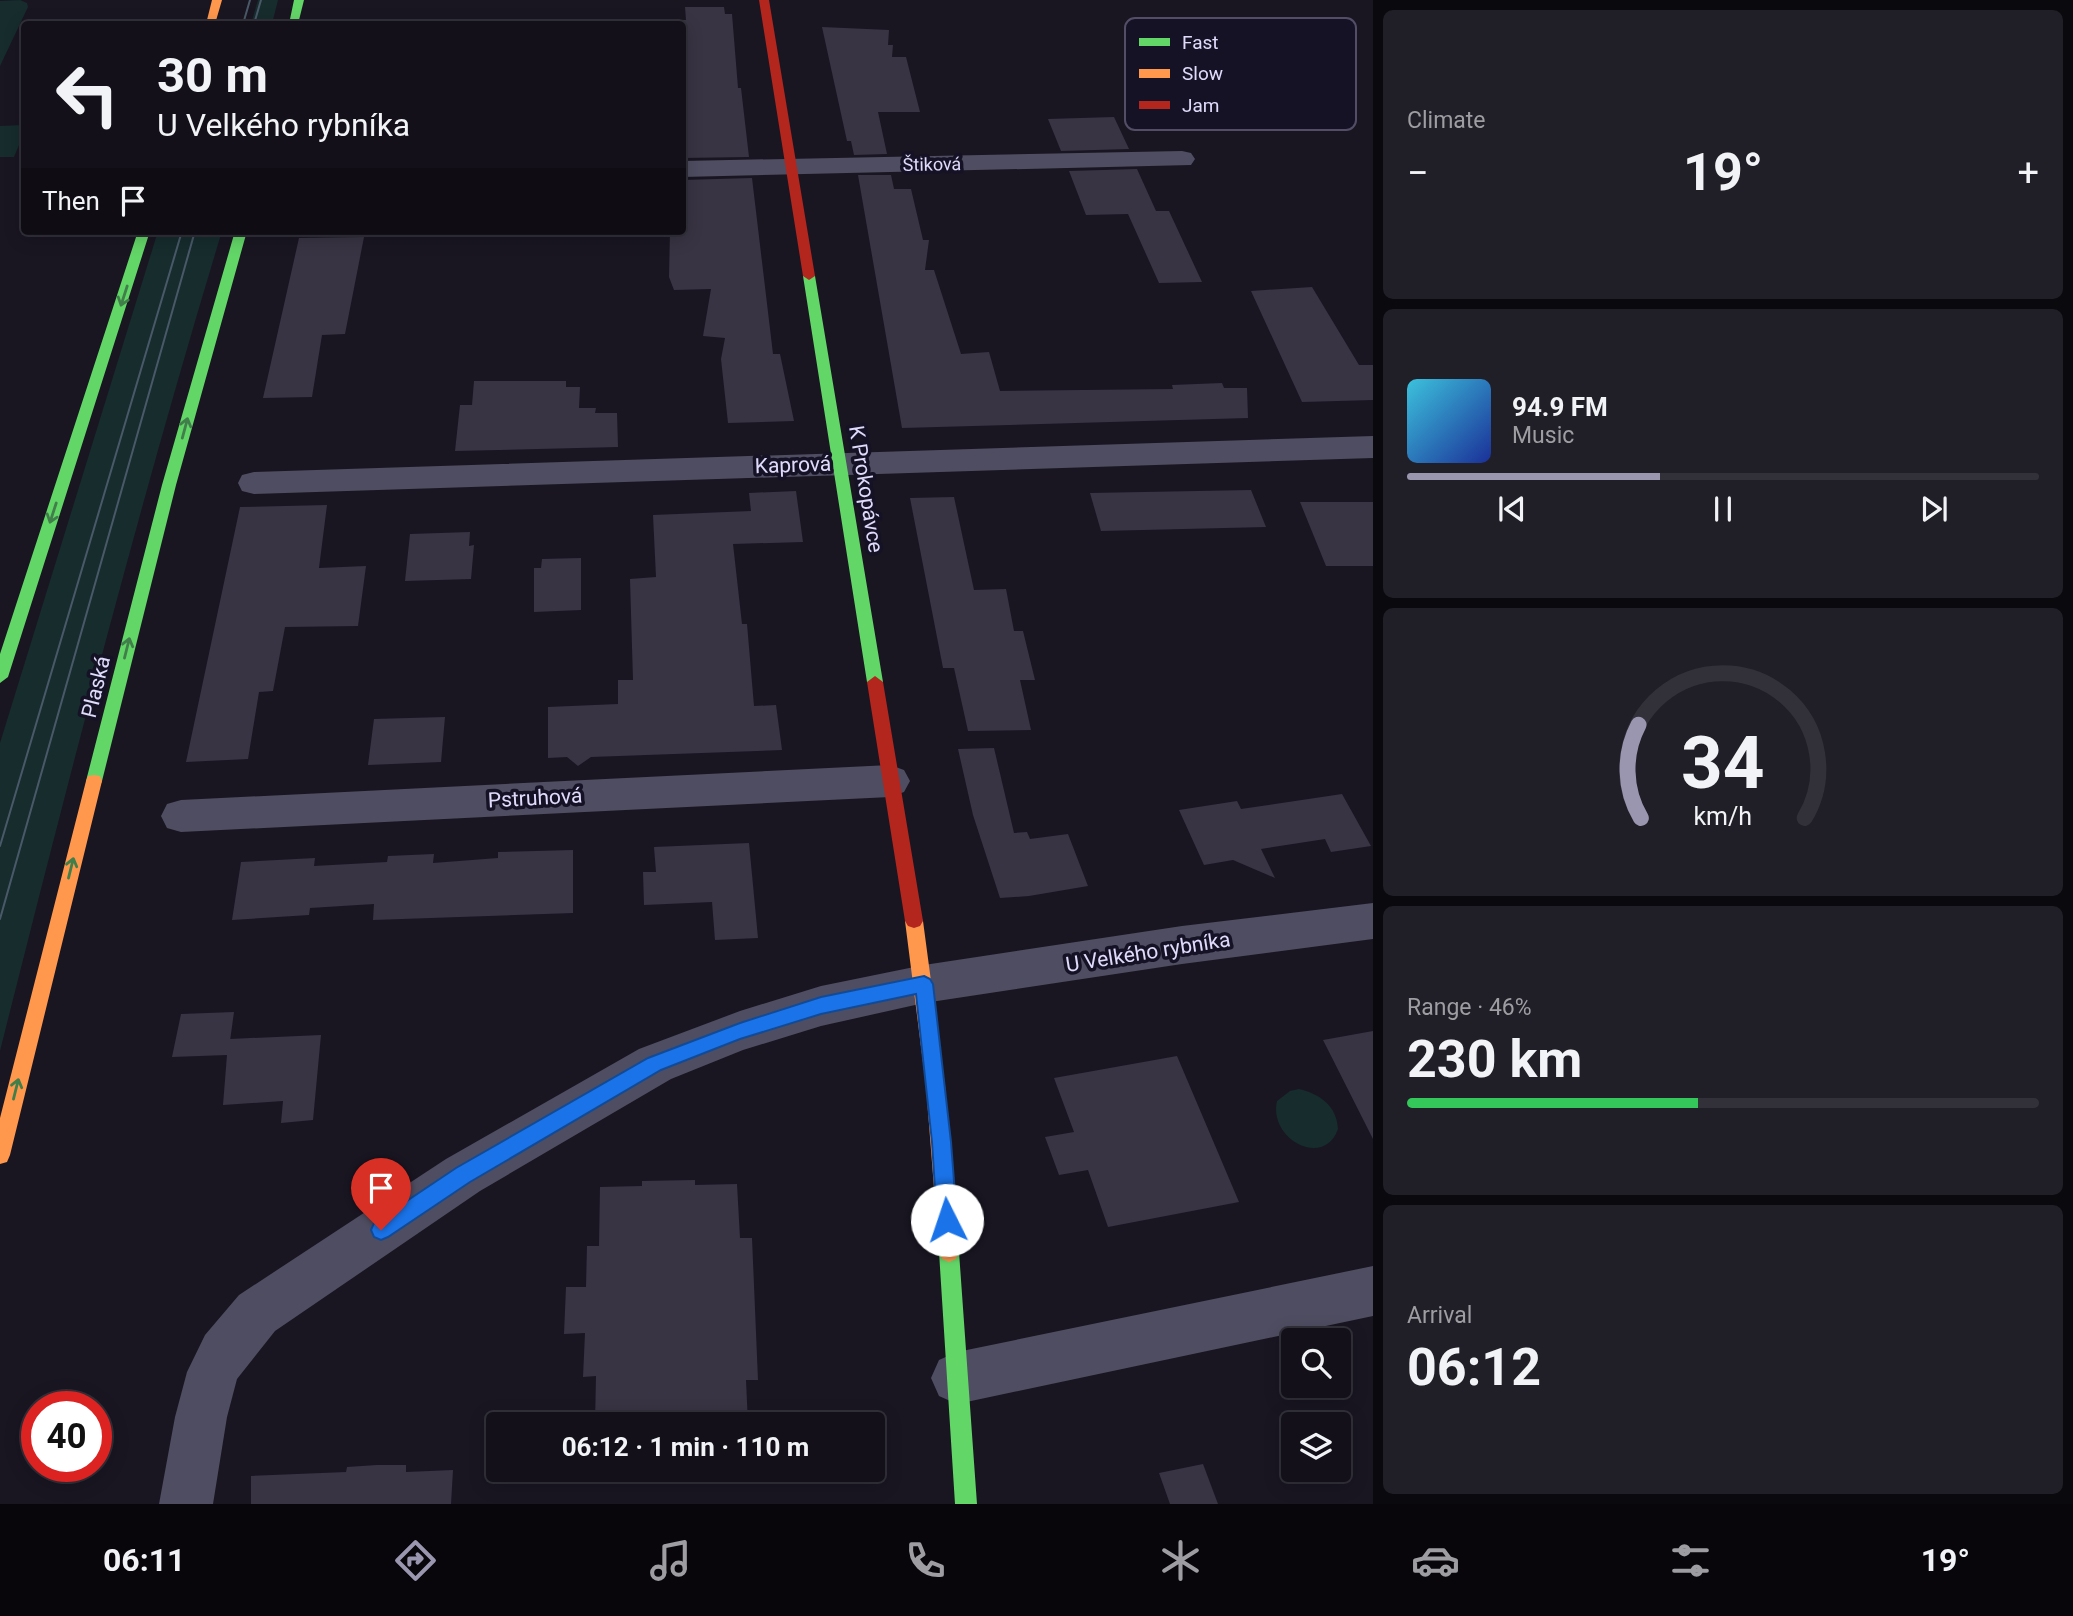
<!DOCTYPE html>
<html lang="en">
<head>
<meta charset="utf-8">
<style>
  body { margin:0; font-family:Roboto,sans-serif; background:#201e27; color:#f1f3f6; height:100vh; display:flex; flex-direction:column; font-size:26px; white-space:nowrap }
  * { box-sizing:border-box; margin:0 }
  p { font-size:23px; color:#9d9da2 }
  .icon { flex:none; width:38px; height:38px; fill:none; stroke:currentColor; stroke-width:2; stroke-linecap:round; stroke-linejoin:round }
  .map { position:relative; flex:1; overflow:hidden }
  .drawer { display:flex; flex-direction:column; gap:10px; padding:10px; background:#0a090e; width:700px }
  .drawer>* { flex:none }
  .top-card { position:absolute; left:21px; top:21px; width:665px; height:214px; border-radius:7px; box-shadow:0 4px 18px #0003,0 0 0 2px #323039; background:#13101a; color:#f1f3f6; overflow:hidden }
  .fabs { position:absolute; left:1281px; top:1328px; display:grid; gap:14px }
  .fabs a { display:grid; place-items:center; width:70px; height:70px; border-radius:7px; background:#13101a; box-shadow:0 4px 18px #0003,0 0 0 2px #323039; font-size:35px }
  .speed { position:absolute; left:21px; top:1391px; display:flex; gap:14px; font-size:35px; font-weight:700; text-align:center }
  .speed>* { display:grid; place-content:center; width:91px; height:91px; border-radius:50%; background:#13101a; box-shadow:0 4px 18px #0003,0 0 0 2px #323039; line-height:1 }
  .speed .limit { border:10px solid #d22; background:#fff; color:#111 }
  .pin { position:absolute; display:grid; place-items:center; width:60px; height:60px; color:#fff; margin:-72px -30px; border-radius:50% 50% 50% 0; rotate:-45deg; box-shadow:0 0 7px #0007 }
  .pin .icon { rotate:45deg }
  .me { position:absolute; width:77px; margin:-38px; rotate:356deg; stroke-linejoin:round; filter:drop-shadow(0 0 5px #0008) }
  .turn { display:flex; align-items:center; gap:24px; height:147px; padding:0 21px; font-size:32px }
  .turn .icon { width:91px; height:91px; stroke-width:2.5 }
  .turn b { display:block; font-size:49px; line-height:60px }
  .then { display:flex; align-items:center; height:66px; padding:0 21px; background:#0003; gap:14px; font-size:26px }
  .big { font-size:52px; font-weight:700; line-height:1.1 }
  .drawer .tile { flex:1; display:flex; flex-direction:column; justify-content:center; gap:10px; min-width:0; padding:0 24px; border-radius:10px; background:#201e27 }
  .drawer .dial { align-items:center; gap:0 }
  .dial svg { height:182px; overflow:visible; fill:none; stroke:#323039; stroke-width:7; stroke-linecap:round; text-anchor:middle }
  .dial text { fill:#f1f3f6; stroke:none }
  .song { display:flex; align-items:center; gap:21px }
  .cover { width:84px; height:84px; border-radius:10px; background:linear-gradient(135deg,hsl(190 70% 55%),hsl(230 70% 35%)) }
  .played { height:7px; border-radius:4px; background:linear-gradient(90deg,#9a96af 40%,#323039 40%) }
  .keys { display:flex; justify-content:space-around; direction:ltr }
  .heat { display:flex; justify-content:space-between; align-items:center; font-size:38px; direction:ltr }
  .charge { height:10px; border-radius:5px; background:linear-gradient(90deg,#34c759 46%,#323039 0) }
  .trip { position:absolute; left:486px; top:1412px; width:399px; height:70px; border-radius:7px; background:#13101a; box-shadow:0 4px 18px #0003,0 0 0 2px #323039; font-weight:700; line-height:70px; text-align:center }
  .tab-bar { display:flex; height:112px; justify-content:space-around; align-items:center; background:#08060a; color:#9d9da2 }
  .tab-bar .icon { width:49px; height:49px }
  .tab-bar .selected { color:#9a96af }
  .tab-bar b { font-size:32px; color:#f1f3f6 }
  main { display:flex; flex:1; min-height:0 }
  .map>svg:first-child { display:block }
  .green { fill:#162c2d }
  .building { fill:#383443 }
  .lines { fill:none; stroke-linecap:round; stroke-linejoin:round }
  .street { fill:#4f4d61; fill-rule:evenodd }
  .fast { fill:#63d668; fill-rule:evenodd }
  .slow { fill:#ff974d; fill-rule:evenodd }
  .jam { fill:#b3261e; fill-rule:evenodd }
  .tram { stroke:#495968; stroke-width:2 }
  .oneway { stroke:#407e4a }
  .route { fill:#1a73e8; stroke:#114b97; stroke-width:2 }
  .labels { text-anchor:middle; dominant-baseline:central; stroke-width:7; stroke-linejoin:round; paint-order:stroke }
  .far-street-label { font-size:18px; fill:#e0dbfb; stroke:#161226 }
  .street-label { font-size:21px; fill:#e0dbfb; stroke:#161226 }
  .key { fill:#161226; stroke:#534e66; stroke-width:2 }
  .key-label { font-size:19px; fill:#e0dbfb }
</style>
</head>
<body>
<main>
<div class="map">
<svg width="1373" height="1504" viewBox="0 0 1373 1504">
  <rect width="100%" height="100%" fill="#191622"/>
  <path class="green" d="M20,0L27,3L28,7L0,66V1Z
    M258,0H278L272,24H251Z
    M24,125V133L14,157H0V126Z
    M158,231H222C140,502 69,776 0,1051V743Z
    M1299,1089C1320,1094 1337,1106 1338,1129C1324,1169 1268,1139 1277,1101L1290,1091Z"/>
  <path class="building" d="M685,7H724L725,14H732L738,88H741L749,157L682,158L681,20H686Z
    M822,27L889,30L888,45H893L892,57H906L920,112H878L887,154L854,155L851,141H847Z
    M1114,117L1129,149L1061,151L1048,119Z
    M1137,169L1156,211H1169L1202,282L1159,283L1128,214L1086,215L1069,171Z
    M858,175H891L894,189H911L923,240H929L925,270H934L961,354L989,352L1000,391L1173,389L1172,385L1222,383L1224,388H1247L1248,418L902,428Z
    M752,178L773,354H780L794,421L728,423L721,359L725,338L703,336L711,289L674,290L669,277L670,231H682V180Z
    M364,237L345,334L322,335L312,397L263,398L299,238Z
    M1312,287L1359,365H1373V400L1302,402L1251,291Z
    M474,381H566V387H580L579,408H596L595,413H617L618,447L455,451L460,405H472Z
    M1251,490L1266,527L1101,531L1090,493Z
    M796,491L803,542L733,544L742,624H747L754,706L776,705L782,750L591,757L578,766L567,757L548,758V707L618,704V680H633L630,579L656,577L653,515L751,511L749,493Z
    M954,497L974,590L1006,589L1014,631H1023L1035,680H1020L1031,730L968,731L954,668H943L910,498Z
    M1300,502H1373V566H1326Z
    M327,505L319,568L366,566L358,626L285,627L273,691L259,692L248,759L186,762L240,507Z
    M470,532L469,546L474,545L471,579L405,581L410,534Z
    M581,558V610L534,612V568H541L542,559Z
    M445,717L441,762L368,765L374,719Z
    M994,748L1014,833L1027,832L1030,839L1068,834L1088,886L1029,896L1000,898L973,815L958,749Z
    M1342,794L1371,846L1331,852L1325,839L1261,849L1275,878L1233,860L1204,865L1179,810L1237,801L1241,809Z
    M749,843L758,938L715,940L712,902L644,905L643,872H656L654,847Z
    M573,850V913L373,920L374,904L310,908L309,915L232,920L241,862L315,858L314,866L387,862L388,856L434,854L433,863L498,858V852Z
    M234,1012L230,1041V1039L321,1035L313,1120L281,1123L283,1101L223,1105L227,1055L172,1057L181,1014Z
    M1373,1031V1139L1323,1040Z
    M1177,1056L1239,1202L1108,1227L1088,1170L1059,1175L1045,1137L1074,1132L1054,1078Z
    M695,1180V1185L737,1184L740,1238H752L758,1380H746L748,1424H595L596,1376L583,1377L585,1333L564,1334L566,1287H586L587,1246H599L600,1187L642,1186V1181Z
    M1203,1464L1218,1504H1170L1159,1473Z
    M377,1465H406V1472L453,1470L451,1504H251V1476L346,1472L347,1467Z"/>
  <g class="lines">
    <path class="street" d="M1182,151L1191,153L1195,159L1191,165L682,177V161Z
      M1373,436V458L254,494L242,491L238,483L242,475L254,472Z
      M890,765L904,770L910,781L904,792L890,797L181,832L167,828L161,816L167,804L181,800Z
      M1373,903V939L1182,964L924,1003L821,1026L743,1050L671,1079L480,1191L275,1331L237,1379L227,1417L213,1504H159L175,1417L187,1372L205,1335L239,1295L446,1159L639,1049L740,1011L821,986L924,965L1182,926Z
      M1373,1266V1316L957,1404L939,1396L931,1378L939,1360L957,1352Z"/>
    <path class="fast" d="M294,0H304L298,24H289Z
      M138,231H150L8,677L0,683V654Z
      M235,231H247L176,485L102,781L100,786H88L86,781L162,485Z
      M809,272L815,276L883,682L875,688L867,682L803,276Z
      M949,1242L956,1245L959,1252L977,1504H955L939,1252L942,1245Z"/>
    <path class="slow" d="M212,0H222L215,24H206Z
      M94,775L100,776L102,781L10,1155L7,1162L0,1164V1118L86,781L88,776Z
      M914,914L920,916L923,921L945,1086L959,1252L956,1259L949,1262L942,1259L939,1252L926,1086L905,921L908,916Z"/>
    <path class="jam" d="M759,0H769L815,276L809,280L803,276Z
      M875,676L883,682L923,921L920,926L914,928L908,926L905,921L867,682Z"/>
    <path class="tram" d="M243,24L250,0
      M254,24L261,0
      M0,846L182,231
      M0,919L195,231"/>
  </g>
  <defs><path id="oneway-shaft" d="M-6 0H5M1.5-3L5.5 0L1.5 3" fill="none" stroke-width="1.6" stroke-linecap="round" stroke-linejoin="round" transform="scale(1.75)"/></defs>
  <g class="oneway">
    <use href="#oneway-shaft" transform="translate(124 296) rotate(108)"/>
    <use href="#oneway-shaft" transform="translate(185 428) rotate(-75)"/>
    <use href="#oneway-shaft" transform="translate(53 513) rotate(108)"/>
    <use href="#oneway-shaft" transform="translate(127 648) rotate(-76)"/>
    <use href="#oneway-shaft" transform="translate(71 868) rotate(-76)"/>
    <use href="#oneway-shaft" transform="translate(16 1089) rotate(-76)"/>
  </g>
  <path class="route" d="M924,976L930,979L933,984L951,1142L957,1220L954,1227L947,1230L940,1227L937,1220L932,1142L916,994L821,1014L740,1039L661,1070L470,1182L388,1237L381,1240L374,1237L371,1230L374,1223L456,1168L648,1058L740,1023L821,997Z"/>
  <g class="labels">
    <g class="far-street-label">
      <text transform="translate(932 164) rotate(-1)">Štiková</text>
    </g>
    <g class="street-label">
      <text transform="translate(793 465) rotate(-2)">Kaprová</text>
      <text transform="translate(866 489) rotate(81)">K Prokopávce</text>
      <text transform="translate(96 687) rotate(-76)">Plaská</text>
      <text transform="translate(535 798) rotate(-3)">Pstruhová</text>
      <text transform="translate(1148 952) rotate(-9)">U Velkého rybníka</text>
    </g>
  </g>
  <rect x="1125" y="18" width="231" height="112" rx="10" class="key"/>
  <rect x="1139" y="38" width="31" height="8" fill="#63d668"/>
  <rect x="1139" y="69" width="31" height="9" fill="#ff974d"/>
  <rect x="1139" y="101" width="31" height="8" fill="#b3261e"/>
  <g class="key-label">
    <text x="1182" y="49">Fast</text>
    <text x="1182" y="80">Slow</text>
    <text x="1182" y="112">Jam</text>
  </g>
</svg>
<div class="fabs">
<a><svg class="icon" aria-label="search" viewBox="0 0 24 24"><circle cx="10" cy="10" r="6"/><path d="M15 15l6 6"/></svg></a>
<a><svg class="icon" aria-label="layers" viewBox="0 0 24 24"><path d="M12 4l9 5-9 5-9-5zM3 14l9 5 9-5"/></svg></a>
</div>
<div class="speed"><div class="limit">40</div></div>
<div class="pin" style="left:381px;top:1230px;background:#d93025"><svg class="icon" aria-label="arrive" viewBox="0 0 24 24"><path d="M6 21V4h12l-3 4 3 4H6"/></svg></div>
<svg class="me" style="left:947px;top:1220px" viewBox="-20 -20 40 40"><circle r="19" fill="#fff"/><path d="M0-13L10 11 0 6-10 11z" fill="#1a73e8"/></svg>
<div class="trip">06:12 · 1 min · 110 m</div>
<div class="top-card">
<div class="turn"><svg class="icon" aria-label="left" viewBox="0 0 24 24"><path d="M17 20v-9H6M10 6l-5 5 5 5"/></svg><div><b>30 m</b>U Velkého rybníka</div></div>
<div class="then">Then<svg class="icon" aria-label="arrive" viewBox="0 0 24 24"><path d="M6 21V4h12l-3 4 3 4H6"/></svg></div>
</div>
</div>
<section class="drawer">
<div class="tile"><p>Climate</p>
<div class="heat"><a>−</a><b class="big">19°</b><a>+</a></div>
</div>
<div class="tile">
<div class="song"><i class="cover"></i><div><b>94.9 FM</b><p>Music</p></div></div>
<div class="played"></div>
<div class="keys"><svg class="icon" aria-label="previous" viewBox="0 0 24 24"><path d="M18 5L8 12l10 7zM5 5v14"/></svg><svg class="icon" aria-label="pause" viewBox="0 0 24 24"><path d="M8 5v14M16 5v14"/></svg><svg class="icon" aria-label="next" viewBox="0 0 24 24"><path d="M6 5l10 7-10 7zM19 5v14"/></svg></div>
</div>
<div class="tile dial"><svg viewBox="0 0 100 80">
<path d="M14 69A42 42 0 1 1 86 69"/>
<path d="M14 69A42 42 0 0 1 13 28" stroke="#9a96af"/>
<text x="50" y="56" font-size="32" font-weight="700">34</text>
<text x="50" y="72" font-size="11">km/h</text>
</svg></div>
<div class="tile"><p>Range · 46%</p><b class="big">230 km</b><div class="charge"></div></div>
<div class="tile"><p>Arrival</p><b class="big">06:12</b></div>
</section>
</main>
<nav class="tab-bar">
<b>06:11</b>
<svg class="icon selected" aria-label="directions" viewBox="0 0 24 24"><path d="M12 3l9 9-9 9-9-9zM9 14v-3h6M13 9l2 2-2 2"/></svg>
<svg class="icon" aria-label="music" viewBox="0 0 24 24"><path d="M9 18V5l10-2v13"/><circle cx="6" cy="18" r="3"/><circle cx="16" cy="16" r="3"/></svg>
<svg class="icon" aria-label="phone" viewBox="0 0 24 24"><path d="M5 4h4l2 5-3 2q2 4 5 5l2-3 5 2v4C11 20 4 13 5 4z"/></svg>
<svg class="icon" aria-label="climate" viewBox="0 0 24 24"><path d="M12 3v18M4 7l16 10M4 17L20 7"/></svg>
<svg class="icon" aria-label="car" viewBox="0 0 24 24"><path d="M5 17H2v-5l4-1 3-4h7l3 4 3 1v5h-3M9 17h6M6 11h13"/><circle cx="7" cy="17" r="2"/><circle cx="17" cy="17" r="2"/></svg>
<svg class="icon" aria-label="filters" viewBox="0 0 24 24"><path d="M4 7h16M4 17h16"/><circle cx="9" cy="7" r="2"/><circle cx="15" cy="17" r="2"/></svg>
<b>19°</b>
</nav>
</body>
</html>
